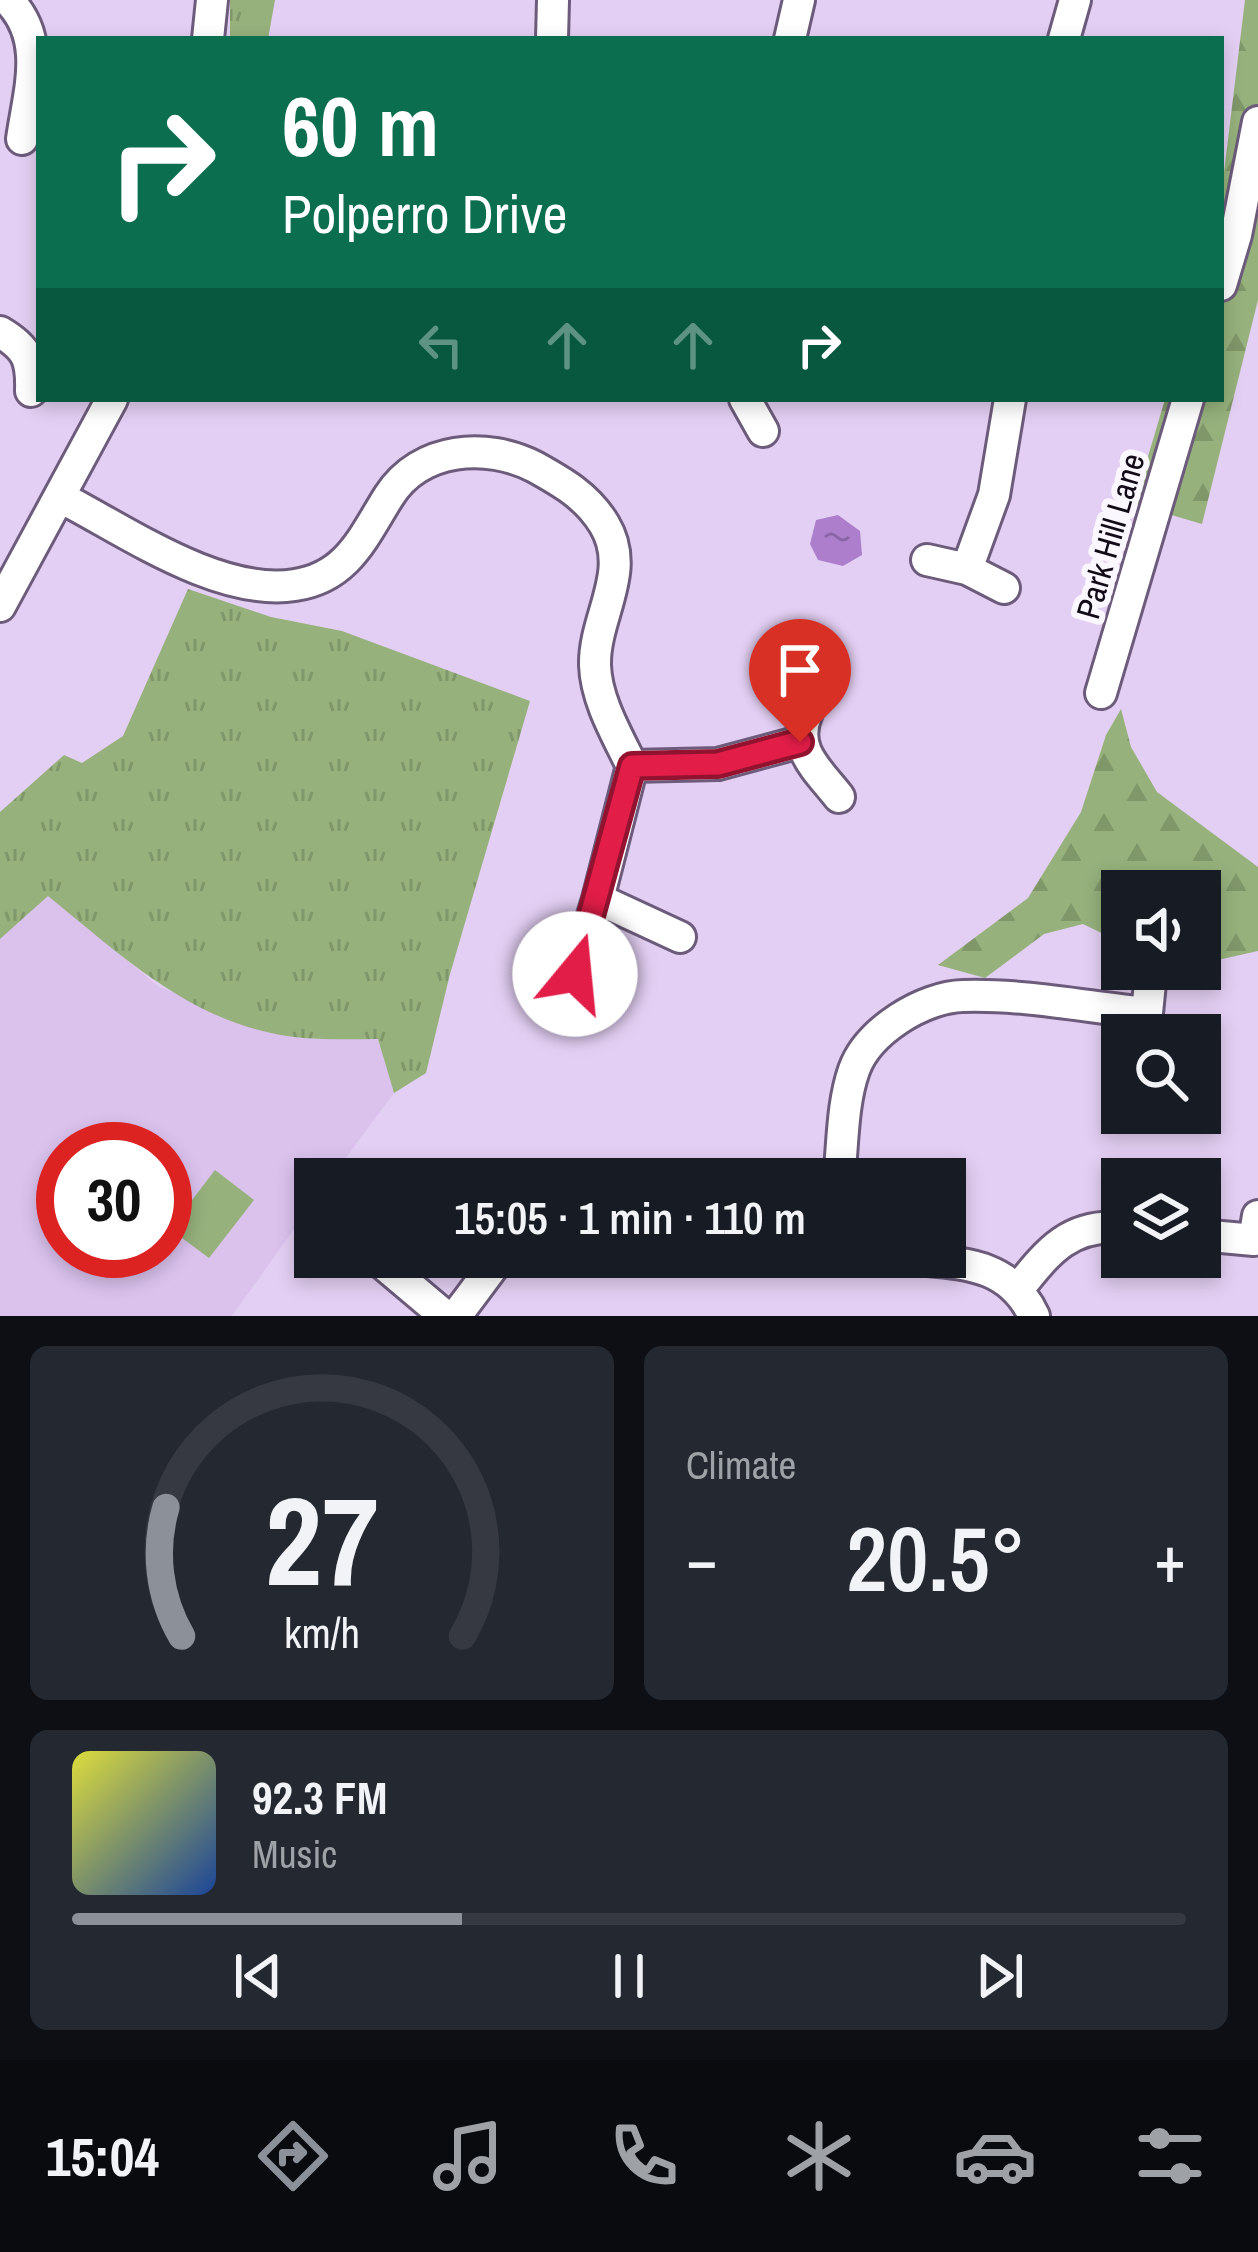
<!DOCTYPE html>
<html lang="en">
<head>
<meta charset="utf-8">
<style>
  body { margin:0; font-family:"Archivo Narrow",sans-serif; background:#242831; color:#f1f3f6; height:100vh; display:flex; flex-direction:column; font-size:45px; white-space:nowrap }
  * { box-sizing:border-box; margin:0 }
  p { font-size:39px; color:#9ea1a6 }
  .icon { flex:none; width:66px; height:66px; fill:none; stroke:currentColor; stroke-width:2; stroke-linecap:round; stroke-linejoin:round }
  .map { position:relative; height:1316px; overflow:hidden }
  .side { display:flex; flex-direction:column; gap:30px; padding:30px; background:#0d0f14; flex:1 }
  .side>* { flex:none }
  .hud { position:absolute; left:36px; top:36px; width:1188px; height:366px; border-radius:0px; box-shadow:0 6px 18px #0003; background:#0b6e4f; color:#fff; overflow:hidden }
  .controls { position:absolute; left:1101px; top:870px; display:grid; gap:24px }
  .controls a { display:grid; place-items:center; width:120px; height:120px; border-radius:0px; background:#171b24; box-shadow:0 6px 18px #0003; font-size:60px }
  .speed { position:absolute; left:36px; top:1122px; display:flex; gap:24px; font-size:60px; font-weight:700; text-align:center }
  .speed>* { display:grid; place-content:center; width:156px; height:156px; border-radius:50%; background:#171b24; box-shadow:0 6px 18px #0003; line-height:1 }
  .speed .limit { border:18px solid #d22; background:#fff; color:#111 }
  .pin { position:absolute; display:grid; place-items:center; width:102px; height:102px; color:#fff; margin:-123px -51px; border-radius:50% 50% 50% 0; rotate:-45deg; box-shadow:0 0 12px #0007 }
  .pin .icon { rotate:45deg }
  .me { position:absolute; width:132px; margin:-66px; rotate:17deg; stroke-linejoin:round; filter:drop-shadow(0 0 9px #0008) }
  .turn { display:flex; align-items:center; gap:42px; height:252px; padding:0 48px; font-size:54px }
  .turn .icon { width:156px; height:156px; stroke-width:2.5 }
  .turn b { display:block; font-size:84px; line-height:102px }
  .lanes { display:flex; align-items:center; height:114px; padding:0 48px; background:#0003; justify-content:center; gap:60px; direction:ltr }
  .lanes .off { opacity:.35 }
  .big { font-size:90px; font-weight:600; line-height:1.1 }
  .side .card { flex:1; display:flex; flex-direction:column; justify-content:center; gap:18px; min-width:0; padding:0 42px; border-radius:18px; background:#242831 }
  .side .dial { align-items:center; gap:0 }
  .dial svg { height:312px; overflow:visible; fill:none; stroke:#363941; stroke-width:7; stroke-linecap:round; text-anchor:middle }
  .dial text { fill:#f1f3f6; stroke:none }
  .song { display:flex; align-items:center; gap:36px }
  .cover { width:144px; height:144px; border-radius:18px; background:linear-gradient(135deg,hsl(60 70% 55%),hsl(220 70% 35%)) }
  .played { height:12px; border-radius:6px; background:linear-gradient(90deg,#8c9099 35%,#363941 35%) }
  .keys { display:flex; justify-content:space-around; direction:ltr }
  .heat { display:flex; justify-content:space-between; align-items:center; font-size:66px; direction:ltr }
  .side .tiles { flex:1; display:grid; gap:30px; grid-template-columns:1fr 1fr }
  .card:last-child { grid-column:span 2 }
  .trip { position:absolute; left:294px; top:1158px; width:672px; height:120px; border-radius:0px; background:#171b24; box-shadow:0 6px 18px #0003; font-weight:600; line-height:120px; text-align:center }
  .tabs { display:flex; height:192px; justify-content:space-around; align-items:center; background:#090b0e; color:#9ea1a6 }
  .tabs .icon { width:84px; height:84px }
  .tabs .current { color:#8c9099 }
  .tabs b { font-size:54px; color:#f1f3f6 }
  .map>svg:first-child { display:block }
  .built { fill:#dac2ed; fill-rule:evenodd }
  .grass { fill:url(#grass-tufts) }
  .forest { fill:url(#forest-firs) }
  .pitch { fill:#96b17c }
  .water { fill:url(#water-ripples) }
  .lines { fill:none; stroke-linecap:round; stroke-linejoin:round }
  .minor-casing { stroke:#6d5b7b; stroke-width:36 }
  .minor { stroke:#fff; stroke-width:30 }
  .route-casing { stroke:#92132f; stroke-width:30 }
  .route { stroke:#e11d48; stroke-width:21 }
  .labels { text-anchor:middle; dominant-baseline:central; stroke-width:12; stroke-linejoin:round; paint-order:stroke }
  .street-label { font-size:33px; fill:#120b17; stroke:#fbf7ff }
</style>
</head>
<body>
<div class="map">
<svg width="1258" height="1316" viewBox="0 0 1258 1316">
  <defs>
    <pattern id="grass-tufts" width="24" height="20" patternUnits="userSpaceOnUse" patternTransform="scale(3)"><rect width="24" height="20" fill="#96b17c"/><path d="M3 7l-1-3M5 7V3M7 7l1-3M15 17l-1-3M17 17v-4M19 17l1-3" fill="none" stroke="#80976a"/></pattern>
    <pattern id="forest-firs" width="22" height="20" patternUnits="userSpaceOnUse" patternTransform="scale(3)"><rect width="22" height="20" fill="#96b17c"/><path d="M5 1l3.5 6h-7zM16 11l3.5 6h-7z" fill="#80976a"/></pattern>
    <pattern id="water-ripples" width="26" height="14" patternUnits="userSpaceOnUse" patternTransform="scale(3)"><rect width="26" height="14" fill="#ac7ecc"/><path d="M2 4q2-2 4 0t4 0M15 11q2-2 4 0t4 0" fill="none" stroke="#8b65a5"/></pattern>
  </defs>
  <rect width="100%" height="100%" fill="#e3cff3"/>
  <path class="built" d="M48,895L159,987L301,1038L378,1039L394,1093L330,1179H315V1200L232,1316H0V939ZM63,1149H165V1251H63Z"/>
  <path class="grass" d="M230,0H275L268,39H230Z
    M188,589L271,617L342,631L530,701L450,974L426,1073L394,1093L378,1039C353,1039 328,1040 303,1038C197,1028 127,960 48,896L0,939V812L64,755L82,763L123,736Z"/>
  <path class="forest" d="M1245,0H1258V300L1202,524L1134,504L1165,399H1221V197Z
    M1121,709L1131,747L1157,792L1258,867V951L1200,964V891H1122V943L1083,924L1044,934L985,978L938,965L1028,898L1081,812L1106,735Z"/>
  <path class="pitch" d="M215,1170L254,1200L209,1258L170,1229Z"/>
  <path class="water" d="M838,515L860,531L862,555L843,566L818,560L810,544L816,520Z"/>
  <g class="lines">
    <defs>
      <path id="minor" d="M8,0C47,39 29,90 22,139
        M208,39L212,0
        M552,39L553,0
        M790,39L799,0
        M1064,39L1075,0
        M1221,285L1236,235L1258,122
        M0,332C27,348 32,359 31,391
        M745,399L763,431
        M60,497C126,531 219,597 295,585C348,577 363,537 389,496C420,447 487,442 535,467C562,482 587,496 604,524C633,571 594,616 595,665C596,700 617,735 632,766L718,764L800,742
        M927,560L967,569L1004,588
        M967,569L994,495L1010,399
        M0,606L112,399
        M1101,693L1188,399
        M807,713C791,749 818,770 839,797
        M632,766L598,899L680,937
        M575,974L598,899
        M839,1179C843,1144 842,1104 854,1070C868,1031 923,997 963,996C1023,994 1087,1007 1147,1013L1151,973
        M1200,1235L1254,1240L1258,1216
        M375,1257L445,1316
        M899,1257C954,1264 1007,1258 1034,1316
        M1019,1288C1048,1251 1071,1223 1122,1228
        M456,1316L500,1257"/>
    </defs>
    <use href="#minor" class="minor-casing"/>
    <use href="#minor" class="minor"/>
  </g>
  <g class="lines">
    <defs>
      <path id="route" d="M575,974L632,766L718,764L800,742"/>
    </defs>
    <use href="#route" class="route-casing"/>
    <use href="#route" class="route"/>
  </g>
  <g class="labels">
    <g class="street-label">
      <text transform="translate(1110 536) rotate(-74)">Park Hill Lane</text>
    </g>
  </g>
</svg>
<div class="controls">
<a><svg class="icon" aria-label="sound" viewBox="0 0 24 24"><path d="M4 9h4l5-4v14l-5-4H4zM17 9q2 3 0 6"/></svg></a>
<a><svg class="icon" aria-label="search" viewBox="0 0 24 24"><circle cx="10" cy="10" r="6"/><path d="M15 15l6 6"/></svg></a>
<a><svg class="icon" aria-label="layers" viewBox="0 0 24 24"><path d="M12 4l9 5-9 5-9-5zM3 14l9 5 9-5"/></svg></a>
</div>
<div class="speed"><div class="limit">30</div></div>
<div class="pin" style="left:800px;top:742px;background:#d93025"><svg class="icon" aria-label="arrive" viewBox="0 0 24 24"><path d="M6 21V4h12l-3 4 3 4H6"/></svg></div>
<svg class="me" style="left:575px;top:974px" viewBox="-20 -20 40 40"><circle r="19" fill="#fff"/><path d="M0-13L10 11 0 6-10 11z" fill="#e11d48"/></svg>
<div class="trip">15:05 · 1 min · 110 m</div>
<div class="hud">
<div class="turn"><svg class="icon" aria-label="right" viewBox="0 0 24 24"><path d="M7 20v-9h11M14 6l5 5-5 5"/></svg><div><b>60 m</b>Polperro Drive</div></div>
<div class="lanes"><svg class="icon off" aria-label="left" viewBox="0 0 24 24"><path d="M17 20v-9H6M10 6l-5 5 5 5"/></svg><svg class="icon off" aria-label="ahead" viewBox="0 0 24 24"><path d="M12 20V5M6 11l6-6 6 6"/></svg><svg class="icon off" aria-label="ahead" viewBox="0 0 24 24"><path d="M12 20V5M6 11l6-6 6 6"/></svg><svg class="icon" aria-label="right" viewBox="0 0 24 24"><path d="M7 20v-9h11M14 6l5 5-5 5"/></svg></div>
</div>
</div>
<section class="side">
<div class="tiles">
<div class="card dial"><svg viewBox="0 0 100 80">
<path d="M14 69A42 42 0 1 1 86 69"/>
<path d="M14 69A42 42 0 0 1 10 36" stroke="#8c9099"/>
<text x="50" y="56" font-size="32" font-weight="700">27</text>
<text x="50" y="72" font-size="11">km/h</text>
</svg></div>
<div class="card"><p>Climate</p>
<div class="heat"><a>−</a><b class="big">20.5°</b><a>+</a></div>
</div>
<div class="card">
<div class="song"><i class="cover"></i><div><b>92.3 FM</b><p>Music</p></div></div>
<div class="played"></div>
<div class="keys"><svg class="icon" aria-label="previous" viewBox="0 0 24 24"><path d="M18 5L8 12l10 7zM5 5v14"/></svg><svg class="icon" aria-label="pause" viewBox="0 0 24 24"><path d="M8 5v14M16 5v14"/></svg><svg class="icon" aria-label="next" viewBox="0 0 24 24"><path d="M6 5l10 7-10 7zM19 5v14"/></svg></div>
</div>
</div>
</section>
<nav class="tabs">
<b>15:04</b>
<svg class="icon current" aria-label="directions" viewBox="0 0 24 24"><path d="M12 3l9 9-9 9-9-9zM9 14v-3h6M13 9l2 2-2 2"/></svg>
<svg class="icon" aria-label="music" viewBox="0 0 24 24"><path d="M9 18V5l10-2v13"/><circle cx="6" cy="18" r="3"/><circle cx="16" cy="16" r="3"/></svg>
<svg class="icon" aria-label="phone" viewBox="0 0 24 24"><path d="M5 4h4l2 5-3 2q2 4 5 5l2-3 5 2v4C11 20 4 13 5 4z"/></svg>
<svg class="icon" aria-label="climate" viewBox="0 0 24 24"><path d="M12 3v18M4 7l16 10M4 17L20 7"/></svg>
<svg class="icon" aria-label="car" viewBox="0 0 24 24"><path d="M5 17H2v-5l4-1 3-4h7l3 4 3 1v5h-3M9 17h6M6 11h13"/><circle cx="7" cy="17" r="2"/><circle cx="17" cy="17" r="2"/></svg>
<svg class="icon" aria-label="filters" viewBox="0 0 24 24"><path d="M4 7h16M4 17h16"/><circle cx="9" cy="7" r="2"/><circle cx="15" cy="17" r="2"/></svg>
</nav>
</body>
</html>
